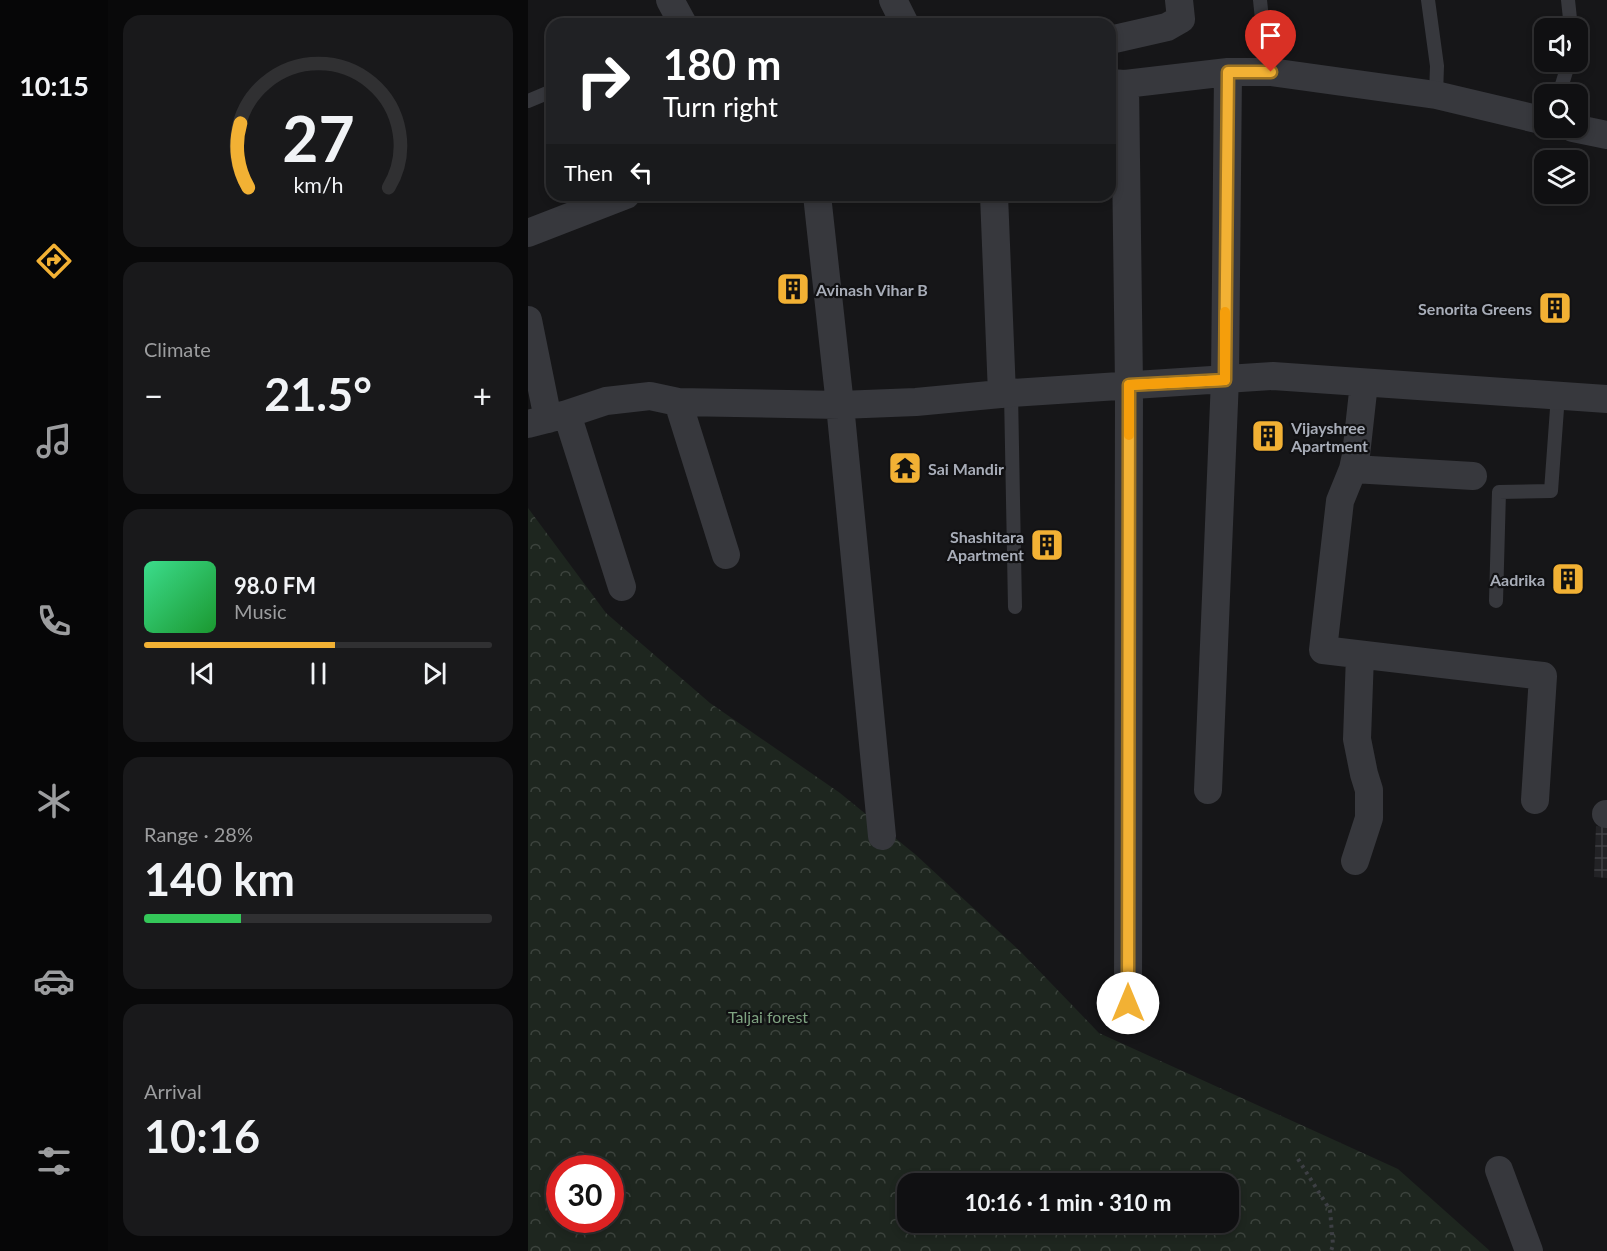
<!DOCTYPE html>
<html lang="en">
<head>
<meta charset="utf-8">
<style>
  body { margin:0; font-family:Lato,sans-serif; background:#19191b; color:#f1f3f6; height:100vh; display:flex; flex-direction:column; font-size:22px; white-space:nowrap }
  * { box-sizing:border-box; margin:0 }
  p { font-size:20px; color:#9c9d9f }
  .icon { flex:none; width:33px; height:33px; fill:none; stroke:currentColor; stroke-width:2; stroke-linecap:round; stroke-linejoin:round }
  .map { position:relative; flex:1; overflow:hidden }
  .sheet { display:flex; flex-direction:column; gap:15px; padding:15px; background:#09090a; width:420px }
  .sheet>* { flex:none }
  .guide { position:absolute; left:18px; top:18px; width:570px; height:183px; border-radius:18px; box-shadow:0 3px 9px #0003,0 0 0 2px #303032; background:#202124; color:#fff; overflow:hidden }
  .fabs { position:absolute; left:1006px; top:18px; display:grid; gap:12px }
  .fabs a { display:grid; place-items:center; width:54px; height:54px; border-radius:12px; background:#101012; box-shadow:0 3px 9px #0003,0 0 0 2px #303032; font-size:30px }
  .speed { position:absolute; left:18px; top:1155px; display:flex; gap:12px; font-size:30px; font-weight:700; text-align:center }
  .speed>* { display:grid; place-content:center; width:78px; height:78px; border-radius:50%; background:#101012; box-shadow:0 3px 9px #0003,0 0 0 2px #303032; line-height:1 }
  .speed .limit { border:9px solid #d22; background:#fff; color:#111 }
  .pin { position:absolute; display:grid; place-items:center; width:51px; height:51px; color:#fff; margin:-62px -26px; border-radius:50% 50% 50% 0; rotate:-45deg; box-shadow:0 0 6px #0007 }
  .pin .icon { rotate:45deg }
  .me { position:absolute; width:66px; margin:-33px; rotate:0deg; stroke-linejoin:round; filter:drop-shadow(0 0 4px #0008) }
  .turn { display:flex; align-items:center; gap:21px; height:126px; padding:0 18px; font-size:27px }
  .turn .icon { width:78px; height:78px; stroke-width:2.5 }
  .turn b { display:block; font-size:42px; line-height:51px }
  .then { display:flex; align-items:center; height:57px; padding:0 18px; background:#0003; gap:12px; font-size:22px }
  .big { font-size:45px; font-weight:700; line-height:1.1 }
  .sheet .tile { flex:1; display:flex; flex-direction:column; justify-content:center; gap:9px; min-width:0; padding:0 21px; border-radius:18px; background:#19191b }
  .sheet .dial { align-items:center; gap:0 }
  .dial svg { height:156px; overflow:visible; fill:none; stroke:#303032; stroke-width:7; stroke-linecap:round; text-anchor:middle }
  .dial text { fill:#f1f3f6; stroke:none }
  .song { display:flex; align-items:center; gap:18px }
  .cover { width:72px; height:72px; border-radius:9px; background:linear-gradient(135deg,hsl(150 70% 55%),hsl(130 70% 35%)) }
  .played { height:6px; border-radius:3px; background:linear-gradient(90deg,#f2b134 55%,#303032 55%) }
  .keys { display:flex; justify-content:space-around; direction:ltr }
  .heat { display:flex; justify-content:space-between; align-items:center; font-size:33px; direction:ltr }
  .charge { height:9px; border-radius:4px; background:linear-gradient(90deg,#34c759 28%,#303032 0) }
  .trip { position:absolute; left:369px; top:1173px; width:342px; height:60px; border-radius:18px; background:#101012; box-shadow:0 3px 9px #0003,0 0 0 2px #303032; font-weight:700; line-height:60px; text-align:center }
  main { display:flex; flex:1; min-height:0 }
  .tab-bar { display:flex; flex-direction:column; width:108px; justify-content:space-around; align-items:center; background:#060607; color:#9c9d9f }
  .tab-bar .icon { width:42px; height:42px }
  .tab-bar .selected { color:#f2b134 }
  .tab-bar b { font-size:27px; color:#f1f3f6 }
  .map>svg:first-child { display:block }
  .industrial { fill:url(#industrial-grid) }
  .forest { fill:url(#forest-crowns); fill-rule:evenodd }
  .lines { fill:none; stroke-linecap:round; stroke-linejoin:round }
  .path { stroke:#3d3f44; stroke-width:4; stroke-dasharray:3 4.5; stroke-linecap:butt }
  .lane { stroke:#37383d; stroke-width:14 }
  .street { stroke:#37383d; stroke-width:28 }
  .route-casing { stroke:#9d7322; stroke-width:15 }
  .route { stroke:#f2b134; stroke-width:10 }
  .slow { stroke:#f59e0b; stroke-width:10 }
  .labels { text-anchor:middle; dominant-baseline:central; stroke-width:4.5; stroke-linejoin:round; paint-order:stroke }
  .poi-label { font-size:16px; font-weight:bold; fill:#a8adb8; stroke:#111113; text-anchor:start }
  .park-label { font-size:16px; fill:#7fa381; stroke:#111113 }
</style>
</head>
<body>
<main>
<nav class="tab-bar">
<b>10:15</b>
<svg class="icon selected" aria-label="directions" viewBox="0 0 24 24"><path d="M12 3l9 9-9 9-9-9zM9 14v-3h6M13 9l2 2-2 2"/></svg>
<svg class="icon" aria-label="music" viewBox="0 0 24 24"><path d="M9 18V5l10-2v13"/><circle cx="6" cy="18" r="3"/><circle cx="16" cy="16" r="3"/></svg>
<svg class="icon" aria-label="phone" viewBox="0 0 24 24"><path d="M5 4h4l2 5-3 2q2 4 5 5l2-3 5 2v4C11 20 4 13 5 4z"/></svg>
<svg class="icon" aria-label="climate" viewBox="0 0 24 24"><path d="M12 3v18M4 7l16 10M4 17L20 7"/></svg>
<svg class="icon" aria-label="car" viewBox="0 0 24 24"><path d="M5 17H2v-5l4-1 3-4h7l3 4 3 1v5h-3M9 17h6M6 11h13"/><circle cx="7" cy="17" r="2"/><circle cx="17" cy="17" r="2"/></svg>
<svg class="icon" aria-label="filters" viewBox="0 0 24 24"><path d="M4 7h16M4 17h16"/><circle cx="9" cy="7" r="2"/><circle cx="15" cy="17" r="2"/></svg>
</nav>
<section class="sheet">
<div class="tile dial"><svg viewBox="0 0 100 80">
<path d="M14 69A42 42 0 1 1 86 69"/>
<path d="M14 69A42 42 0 0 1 10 36" stroke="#f2b134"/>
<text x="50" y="56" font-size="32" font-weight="700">27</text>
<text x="50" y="72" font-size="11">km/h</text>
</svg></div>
<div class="tile"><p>Climate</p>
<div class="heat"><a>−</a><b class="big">21.5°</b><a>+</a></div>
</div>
<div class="tile">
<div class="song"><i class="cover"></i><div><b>98.0 FM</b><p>Music</p></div></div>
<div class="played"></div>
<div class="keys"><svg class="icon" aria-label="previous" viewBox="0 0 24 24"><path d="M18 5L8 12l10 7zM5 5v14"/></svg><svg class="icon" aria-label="pause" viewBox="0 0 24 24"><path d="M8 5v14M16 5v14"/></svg><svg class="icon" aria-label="next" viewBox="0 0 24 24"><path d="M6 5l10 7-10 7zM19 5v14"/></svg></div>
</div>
<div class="tile"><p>Range · 28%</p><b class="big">140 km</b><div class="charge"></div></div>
<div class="tile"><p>Arrival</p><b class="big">10:16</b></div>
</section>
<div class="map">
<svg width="1079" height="1251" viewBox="0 0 1079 1251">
  <defs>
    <pattern id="industrial-grid" width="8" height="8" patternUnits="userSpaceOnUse" patternTransform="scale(1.5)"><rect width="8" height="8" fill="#222225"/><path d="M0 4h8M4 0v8" fill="none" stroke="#3f3f43"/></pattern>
    <pattern id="forest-crowns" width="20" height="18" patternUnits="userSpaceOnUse" patternTransform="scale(1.5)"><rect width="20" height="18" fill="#1e261f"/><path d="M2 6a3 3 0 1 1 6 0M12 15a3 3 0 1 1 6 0" fill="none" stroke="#3c433d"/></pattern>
  </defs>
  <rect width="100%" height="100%" fill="#161618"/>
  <path class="industrial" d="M1068,826L1079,827V878L1066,877Z"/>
  <path class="forest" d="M0,508L78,613L182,703L312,793L388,855L493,952L571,1033L870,1169L962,1251H0ZM32,1168H82V1220H32ZM380,1184H700V1222H380Z"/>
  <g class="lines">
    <path class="path" d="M770,1159L802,1210L805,1245L803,1251"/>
    <path class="lane" d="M732,0L736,38L743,72
      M900,0L909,66L908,95
      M1040,0L1043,28
      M1031,94L1041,62
      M0,101L24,91
      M483,393L487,607
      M968,601L971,492L1023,491L1030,395"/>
    <path class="street" d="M142,0L155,24
      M365,0L377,24
      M582,40L639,27L653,19L651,0
      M582,83L597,84L700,72H743L908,95L1017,121
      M597,84L601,385L600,1003
      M1045,128L1079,135
      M289,195L312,405L354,836
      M466,195L474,394
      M0,233L98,195
      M0,320L20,419
      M836,383L828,455L825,469L812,501L795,650L1015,676L1007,800
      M150,402L198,555
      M39,414L94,587
      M0,424L39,414L78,401L122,396L150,402L312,405L388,402L483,393L745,376L1079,399
      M825,469L945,476
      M680,790L697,379L700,72
      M1078,814H1079
      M827,861L841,818V790L836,774L829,739L832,655
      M971,1170L1001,1251"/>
  </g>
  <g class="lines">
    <defs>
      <path id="route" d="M600,1003L601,385L697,380L700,72H743"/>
    </defs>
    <use href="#route" class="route-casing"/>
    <use href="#route" class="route"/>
    <path class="slow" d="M601,435V385L697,380V312"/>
  </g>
  <defs>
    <symbol id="building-square" viewBox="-11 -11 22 22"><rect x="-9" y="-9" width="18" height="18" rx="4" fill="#f2b134" stroke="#111113"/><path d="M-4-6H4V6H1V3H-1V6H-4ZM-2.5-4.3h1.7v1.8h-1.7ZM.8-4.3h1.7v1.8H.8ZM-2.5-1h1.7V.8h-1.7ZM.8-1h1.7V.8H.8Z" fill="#111"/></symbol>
    <symbol id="temple-square" viewBox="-11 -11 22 22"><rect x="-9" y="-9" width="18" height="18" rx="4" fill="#f2b134" stroke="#111113"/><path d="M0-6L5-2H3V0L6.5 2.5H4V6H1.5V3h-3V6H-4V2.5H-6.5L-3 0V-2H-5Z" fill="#111"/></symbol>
  </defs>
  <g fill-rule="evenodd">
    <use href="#building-square" x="246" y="270" width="38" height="38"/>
    <use href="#building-square" x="1008" y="289" width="38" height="38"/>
    <use href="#building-square" x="721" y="417" width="38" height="38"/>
    <use href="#temple-square" x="358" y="449" width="38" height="38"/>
    <use href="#building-square" x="500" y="526" width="38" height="38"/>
    <use href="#building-square" x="1021" y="560" width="38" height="38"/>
  </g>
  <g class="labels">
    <g class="poi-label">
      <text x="288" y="289">Avinash Vihar B</text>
      <text x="1004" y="308" text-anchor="end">Senorita Greens</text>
      <text x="763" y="427">Vijayshree<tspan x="763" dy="18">Apartment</tspan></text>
      <text x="400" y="468">Sai Mandir</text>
      <text x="496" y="536" text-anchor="end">Shashitara<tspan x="496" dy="18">Apartment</tspan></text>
      <text x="1017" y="579" text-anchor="end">Aadrika</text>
    </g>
    <g class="park-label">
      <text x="240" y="1016">Taljai forest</text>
    </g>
  </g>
</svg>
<div class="fabs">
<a><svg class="icon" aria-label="sound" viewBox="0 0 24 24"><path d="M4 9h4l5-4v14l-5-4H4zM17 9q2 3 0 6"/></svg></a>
<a><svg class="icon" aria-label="search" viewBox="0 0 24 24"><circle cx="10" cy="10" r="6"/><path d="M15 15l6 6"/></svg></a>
<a><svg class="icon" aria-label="layers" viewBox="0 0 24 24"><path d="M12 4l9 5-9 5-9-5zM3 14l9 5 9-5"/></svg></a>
</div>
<div class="speed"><div class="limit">30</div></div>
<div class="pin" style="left:743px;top:72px;background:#d93025"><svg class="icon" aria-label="arrive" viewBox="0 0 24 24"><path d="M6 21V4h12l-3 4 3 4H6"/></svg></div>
<svg class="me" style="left:600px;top:1003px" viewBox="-20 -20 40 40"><circle r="19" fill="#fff"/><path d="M0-13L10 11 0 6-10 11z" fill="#f2b134"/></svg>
<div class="trip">10:16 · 1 min · 310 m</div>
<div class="guide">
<div class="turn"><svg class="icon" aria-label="right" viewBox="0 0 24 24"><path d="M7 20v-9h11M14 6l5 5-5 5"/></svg><div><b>180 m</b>Turn right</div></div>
<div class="then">Then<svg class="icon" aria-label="left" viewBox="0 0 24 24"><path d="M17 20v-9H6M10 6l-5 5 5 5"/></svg></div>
</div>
</div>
</main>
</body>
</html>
